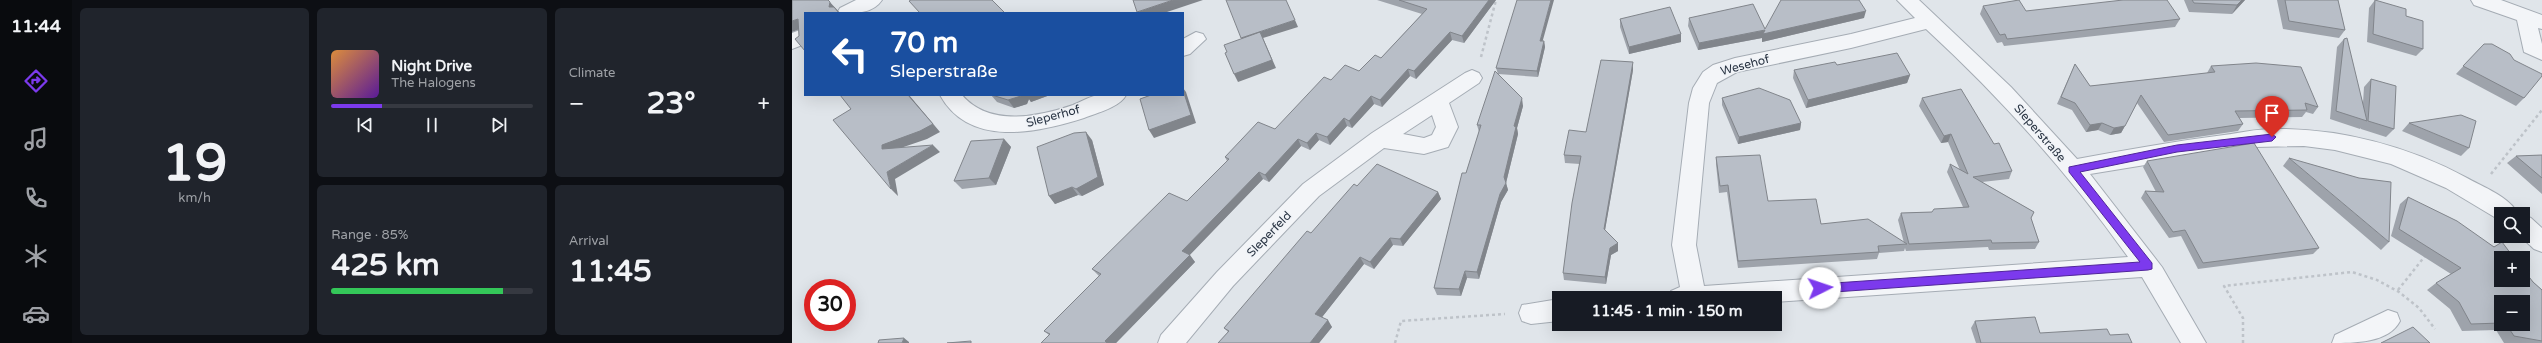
<!DOCTYPE html>
<html lang="en">
<head>
<meta charset="utf-8">
<style>
  body { margin:0; font-family:"Varela Round",sans-serif; background:#20242c; color:#f1f3f6; height:100vh; display:flex; flex-direction:column; font-size:15px; white-space:nowrap }
  * { box-sizing:border-box; margin:0 }
  p { font-size:13px; color:#9ea1a6 }
  .icon { flex:none; width:22px; height:22px; fill:none; stroke:currentColor; stroke-width:2; stroke-linecap:round; stroke-linejoin:round }
  .map { position:relative; flex:1; overflow:hidden }
  .details { display:flex; flex-direction:column; gap:8px; padding:8px; background:#0d0f14; width:720px }
  .details>* { flex:none }
  .hud { position:absolute; left:12px; top:12px; width:380px; height:84px; border-radius:0px; box-shadow:0 4px 16px #0002; background:#1a4fa0; color:#fff; overflow:hidden }
  .tools { position:absolute; left:1702px; top:207px; display:grid; gap:8px }
  .tools a { display:grid; place-items:center; width:36px; height:36px; border-radius:0px; background:#171b24; box-shadow:0 4px 16px #0002; font-size:20px }
  .speed { position:absolute; left:12px; top:279px; display:flex; gap:8px; font-size:20px; font-weight:700; text-align:center }
  .speed>* { display:grid; place-content:center; width:52px; height:52px; border-radius:50%; background:#171b24; box-shadow:0 4px 16px #0002; line-height:1 }
  .speed .limit { border:6px solid #d22; background:#fff; color:#111 }
  .pin { position:absolute; display:grid; place-items:center; width:34px; height:34px; color:#fff; margin:-41px -17px; border-radius:50% 50% 50% 0; rotate:-45deg; box-shadow:0 0 4px #0007 }
  .pin .icon { rotate:45deg }
  .me { position:absolute; width:44px; margin:-22px; rotate:86deg; stroke-linejoin:round; filter:drop-shadow(0 0 3px #0008) }
  .turn { display:flex; align-items:center; gap:14px; height:84px; padding:0 20px; font-size:18px }
  .turn .icon { width:52px; height:52px; stroke-width:2.5 }
  .turn b { display:block; font-size:28px; line-height:34px }
  .big { font-size:30px; font-weight:800; line-height:1.1 }
  .details .tile { flex:1; display:flex; flex-direction:column; justify-content:center; gap:6px; min-width:0; padding:0 14px; border-radius:6px; background:#20242c }
  .details .dial { align-items:center; gap:0 }
  .dial b { font-size:52px; line-height:1 }
  .song { display:flex; align-items:center; gap:12px }
  .cover { width:48px; height:48px; border-radius:6px; background:linear-gradient(135deg,hsl(30 70% 55%),hsl(270 70% 35%)) }
  .played { height:4px; border-radius:2px; background:linear-gradient(90deg,#7c3aed 25%,#363941 25%) }
  .keys { display:flex; justify-content:space-around; direction:ltr }
  .heat { display:flex; justify-content:space-between; align-items:center; font-size:22px; direction:ltr }
  .charge { height:6px; border-radius:3px; background:linear-gradient(90deg,#34c759 85%,#363941 0) }
  .details .tiles { flex:1; display:grid; gap:8px; grid-template-columns:repeat(3,1fr) }
  .tile:first-child { grid-row:span 2 }
  .trip { position:absolute; left:760px; top:291px; width:230px; height:40px; border-radius:0px; background:#171b24; box-shadow:0 4px 16px #0002; font-weight:800; line-height:40px; text-align:center }
  main { display:flex; flex:1; min-height:0 }
  .menu { display:flex; flex-direction:column; width:72px; justify-content:space-around; align-items:center; background:#090b0e; color:#9ea1a6 }
  .menu .icon { width:28px; height:28px }
  .menu .selected { color:#7c3aed }
  .menu b { font-size:18px; color:#f1f3f6 }
  .map>svg:first-child { display:block }
  .lines { fill:none; stroke-linecap:round; stroke-linejoin:round }
  .minor-casing { stroke:#a5acb4; stroke-width:2 }
  .path { stroke:#bec3c9; stroke-width:2.5; stroke-dasharray:3 3; stroke-linecap:butt }
  .minor { fill:#f3f5f8; fill-rule:evenodd }
  .wall { fill:#9ea3ab; fill-rule:evenodd }
  .shaded-wall { fill:#81858b }
  .building { fill:#b8bec7; stroke:#81858b }
  .route { fill:#7c3aed; stroke:#51269a }
  .labels { text-anchor:middle; dominant-baseline:central; stroke-width:3; stroke-linejoin:round; paint-order:stroke }
  .street-label { font-size:12px; fill:#283342; stroke:#f0f3f7 }
</style>
</head>
<body>
<main>
<nav class="menu">
<b>11:44</b>
<svg class="icon selected" aria-label="directions" viewBox="0 0 24 24"><path d="M12 3l9 9-9 9-9-9zM9 14v-3h6M13 9l2 2-2 2"/></svg>
<svg class="icon" aria-label="music" viewBox="0 0 24 24"><path d="M9 18V5l10-2v13"/><circle cx="6" cy="18" r="3"/><circle cx="16" cy="16" r="3"/></svg>
<svg class="icon" aria-label="phone" viewBox="0 0 24 24"><path d="M5 4h4l2 5-3 2q2 4 5 5l2-3 5 2v4C11 20 4 13 5 4z"/></svg>
<svg class="icon" aria-label="climate" viewBox="0 0 24 24"><path d="M12 3v18M4 7l16 10M4 17L20 7"/></svg>
<svg class="icon" aria-label="car" viewBox="0 0 24 24"><path d="M5 17H2v-5l4-1 3-4h7l3 4 3 1v5h-3M9 17h6M6 11h13"/><circle cx="7" cy="17" r="2"/><circle cx="17" cy="17" r="2"/></svg>
</nav>
<section class="details">
<div class="tiles">
<div class="tile dial"><b>19</b><p>km/h</p></div>
<div class="tile">
<div class="song"><i class="cover"></i><div><b>Night Drive</b><p>The Halogens</p></div></div>
<div class="played"></div>
<div class="keys"><svg class="icon" aria-label="previous" viewBox="0 0 24 24"><path d="M18 5L8 12l10 7zM5 5v14"/></svg><svg class="icon" aria-label="pause" viewBox="0 0 24 24"><path d="M8 5v14M16 5v14"/></svg><svg class="icon" aria-label="next" viewBox="0 0 24 24"><path d="M6 5l10 7-10 7zM19 5v14"/></svg></div>
</div>
<div class="tile"><p>Climate</p>
<div class="heat"><a>−</a><b class="big">23°</b><a>+</a></div>
</div>
<div class="tile"><p>Range · 85%</p><b class="big">425 km</b><div class="charge"></div></div>
<div class="tile"><p>Arrival</p><b class="big">11:45</b></div>
</div>
</section>
<div class="map">
<svg width="1750" height="343" viewBox="0 0 1750 343">
  <rect width="100%" height="100%" fill="#e0e5ea"/>
  <g class="lines">
    <defs>
      <path id="minor" d="M64,0H90C80,15 61,13 45,13L48,8Z
        M1105,0H1127L1219,87L1285,159C1334,150 1383,141 1432,135C1448,133 1464,129 1480,129C1547,128 1617,146 1675,178C1691,187 1718,197 1726,214H1709V221L1654,188L1599,164L1543,150L1512,146L1463,147L1298,174L1370,267L1414,343H1389L1350,277L983,302V298H876L879,291L888,287L880,245L897,103L901,88L911,72L921,65L943,58L1059,34L1123,18ZM1134,29C1209,98 1277,174 1336,257L912,286L904,245L917,103L925,83L945,72L1059,48Z
        M1679,0H1709L1750,15V29L1746,28L1750,44V60L1732,52L1725,20L1682,5Z
        M13,28V44L0,49V33Z
        M404,32L411,34L414,39L398,54L391,56V39Z
        M680,70L687,73L690,78L687,83L657,103L666,127L656,147L632,154L592,148L527,196L441,286L394,343H366L369,335L425,272L511,184L580,133L673,73ZM640,115L644,127L640,135L632,138L611,134Z
        M148,95H170C197,127 246,117 281,105C289,102 298,96 307,95C316,94 325,95 334,95C328,107 305,113 292,118C245,133 177,148 148,95Z
        M1731,215L1739,218L1750,228V252L1742,249L1728,236H1731Z
        M767,299V321L739,324L730,321L727,313L730,305Z
        M1596,310L1605,313L1608,321C1597,343 1562,343 1540,343L1543,335Z"/>
    </defs>
    <use href="#minor" class="minor-casing"/>
    <path class="path" d="M689,57L704,0
      M1699,174L1750,110
      M1606,290L1633,256
      M603,343L609,321L713,314
      M1451,343V318L1432,286L1560,272L1585,280L1607,292L1627,308L1643,329"/>
    <use href="#minor" class="minor"/>
  </g>
  <path class="wall" d="M585,0H704L672,43L660,40L624,79L618,76L590,107L582,104L560,128L555,126L538,145L527,140L518,150L509,146L477,182L471,179L397,255L403,262L324,343H249L257,335L252,331L307,276L300,269L395,201L435,161L433,157L483,129L539,80L567,71L589,58L630,14Z
    M1392,0H1453L1440,14L1397,12Z
    M1485,0H1546L1553,30L1547,38L1491,29Z
    M1583,0L1614,16L1631,49L1624,56L1575,42L1577,8Z
    M1191,6L1234,11L1388,19L1383,27L1212,46L1210,42L1205,43L1188,14Z
    M897,18L973,29L1072,18L970,42V38L906,50L896,26Z
    M828,19L889,34V42L837,54L828,27Z
    M1552,39L1571,103L1572,87L1579,79L1602,129L1594,137L1569,129V128L1568,129L1538,119L1545,47Z
    M751,41H752L753,47L746,77L706,74L731,106L725,128L726,134L714,183L716,190L709,202L687,279L675,278L669,296L645,295L642,288L674,173L687,132L685,125L706,74L704,68Z
    M1692,44L1732,98L1724,106L1664,74Z
    M1283,64L1298,86L1415,73L1419,66L1526,107L1521,114L1514,112L1510,117L1447,118L1451,124L1446,131L1372,142L1345,103L1329,133L1318,135L1306,130L1294,132L1280,110L1265,104Z
    M1045,65L1118,75L1115,83L1014,108L1001,78L1002,70Z
    M841,70L813,230L826,243V251L819,255L814,284L772,280L771,273L788,164L773,163L772,155L794,132Z
    M199,95H258L239,102L237,99L235,104L222,108L205,102Z
    M930,98L1009,123L1008,130L946,144L930,105Z
    M1130,98L1202,144L1220,171L1217,179L1190,182L1242,212L1239,218L1247,242L1243,249L1197,250L1196,247L1114,251L1113,248L1112,251L1087,253L1085,259L946,268L935,192L927,193L924,164V157L976,201L1029,224L1112,243L1106,220L1109,213L1140,212L1171,207L1155,172L1158,164L1168,170L1156,142L1149,143L1127,106Z
    M1617,123L1677,148L1669,156L1610,131Z
    M212,139L219,147L204,185L170,189L162,181Z
    M300,140L312,185L290,196L286,195L263,204L257,196Z
    M1750,155V194L1715,163L1724,156Z
    M1497,158L1597,242L1589,250L1491,166Z
    M1355,161L1527,248L1521,254L1406,269L1389,236L1377,238L1349,198L1353,191L1364,192L1351,167Z
    M565,186L646,192L649,199L611,246L601,245L582,269L572,264L530,317L540,327L527,343H426L436,332L432,328L519,233Z
    M1616,197L1741,282L1750,290V343H1712L1704,330L1670,331L1658,309L1635,290L1644,283L1659,274L1599,236L1608,204ZM1709,302L1731,324H1709Z
    M1183,321L1248,333L1318,335L1340,343H1184L1179,328Z"/>
  <path class="shaded-wall" d="M36,0L48,13L37,7Z
    M381,0H411L372,13H346L345,12Z
    M697,0H704L672,43L670,36Z
    M759,0H762L749,47L748,41Z
    M1450,0H1453L1440,14L1445,5Z
    M1074,11L1072,18L970,42V38L906,50L907,43Z
    M6,19L13,27L0,32V21Z
    M503,20L506,27L471,38L484,68L446,82L442,74L453,45L449,38Z
    M658,32L660,40L624,79L622,71Z
    M889,34V42L837,54V47Z
    M752,41L753,47L746,77L745,71Z
    M841,62V70L812,236V229Z
    M616,69L618,76L590,107L588,100Z
    M1118,75L1115,83L1014,108L1016,100Z
    M391,88L394,92L404,123L362,138L357,130L391,90Z
    M116,95H117L148,132L135,139L97,152L90,149V145Z
    M229,95H258L239,102L237,99L235,104L222,108L216,100Z
    M579,96L582,104L560,128L557,121Z
    M730,98L731,106L725,128L726,134L714,183L716,190L709,202L687,279L685,272L712,177L722,126Z
    M552,118L555,126L538,145L535,137Z
    M1009,123L1008,130L946,144L947,137Z
    M1310,123L1306,130L1294,132L1298,125Z
    M1333,126L1329,133L1318,135L1322,128Z
    M294,132L300,140L312,185L290,196L284,189Z
    M524,133L527,140L518,150L515,143Z
    M1159,134L1156,142L1149,143L1152,136Z
    M212,139L219,147L204,185L197,178Z
    M506,139L509,146L477,182L473,175Z
    M141,145L148,152L103,179L106,196L99,189L95,172Z
    M467,172L471,179L395,258L390,251Z
    M280,187L286,195L263,204L257,196Z
    M646,192L649,199L611,246L608,239Z
    M598,238L601,245L582,269L578,262Z
    M826,243V251L819,255L814,284L813,277L818,248Z
    M398,255L403,262L324,343H314L313,341Z
    M568,257L572,264L527,321L523,314Z
    M673,271L675,278L669,296L667,289Z
    M536,320L540,327L527,343H518Z
    M112,338L117,342V343H110Z"/>
  <path class="building" d="M0,0H36L38,2L37,7H42L47,13H13V51L3,39L7,36L6,19L0,21Z
    M119,0H200L213,13H128L117,1Z
    M341,0H381L345,12Z
    M434,0H494L503,20L449,38Z
    M607,0H697L670,36L658,32L622,71L616,69L588,100L579,96L557,121L552,118L535,137L524,133L515,143L506,139L473,175L467,172L390,251L398,255L313,341L315,343H249L258,334L252,331L309,274L300,269L377,193L395,201L437,159L433,157L466,122L483,129L532,77L539,80L553,65L567,71L583,55L589,58L635,9Z
    M725,0H759L748,41H752L745,71L704,68Z
    M989,0H1067L1074,11L971,34L973,30L907,43L897,18L961,4L973,29Z
    M1227,0L1234,11L1331,0H1375L1388,19L1215,39L1213,34L1208,35L1191,6Z
    M1400,0H1450L1445,5L1402,3Z
    M1493,0H1546L1553,30L1497,21Z
    M1583,0L1614,9V16L1631,21V49L1581,34Z
    M878,7L889,34L837,47L828,19Z
    M468,32L480,60L442,74L433,53L435,52L432,45Z
    M1555,38L1575,121L1544,111L1552,39Z
    M1692,44H1700L1718,54L1722,60L1750,74V76L1732,98L1671,66Z
    M1105,53L1118,75L1016,100L1002,70L1043,62L1045,65Z
    M809,60L841,62L812,229L826,243L818,248L813,277L771,273L780,203L789,156L772,155L777,130L794,132Z
    M1464,63L1509,67L1526,107L1513,103L1515,110L1443,111L1451,124L1376,135L1349,95L1333,126L1322,128L1310,123L1298,125L1283,103L1269,97L1283,64L1298,86L1423,72L1419,66Z
    M703,71L730,98L722,126L724,127L712,177L714,183L708,194L685,272L673,271L667,289L642,288L670,173H674L689,125H685Z
    M1579,79L1604,86L1602,129L1576,121Z
    M967,88L998,100L1009,123L947,137L930,98Z
    M1169,89L1202,144L1207,143L1220,171L1181,177L1242,212L1239,218L1247,242L1200,243L1199,240L1117,244L1109,213L1140,212L1142,209L1177,207L1158,164L1176,174L1159,134L1152,136L1130,98Z
    M391,90L399,115L357,130L348,99L359,95H391Z
    M48,95H116L141,124L128,131L90,145V149L141,145L95,172L99,189L41,120L59,109Z
    M200,95H229V96L216,100Z
    M1669,115L1684,121L1677,148L1617,123Z
    M294,132L306,177L284,189L280,187L257,196L245,147L282,133Z
    M212,139L197,178L162,181L179,141Z
    M1462,143L1527,248L1411,263L1393,230L1381,232L1353,191L1372,192L1355,161Z
    M968,155L976,201L1024,199L1029,224L1076,219L1115,244L1086,246L1087,252L946,261L936,185L928,186L924,157Z
    M1750,155V178L1724,156Z
    M1497,158L1567,178L1599,182L1597,242Z
    M585,164L646,192L608,239L598,238L578,262L568,257L523,314L536,320L518,343H426L437,331L432,328L515,231L519,233L562,184L565,186Z
    M1616,197L1665,221L1702,247L1710,242L1722,258H1709V280H1731V269L1741,282L1750,290V341L1722,336L1714,324H1731V302H1709V323L1679,324L1667,302L1644,283L1669,268L1607,229Z
    M1243,317L1248,333L1315,329L1318,335L1336,334L1340,343H1189L1183,321Z
    M1621,327L1638,343H1589Z
    M112,338L110,343H86L87,340Z
    M179,341V343H155Z"/>
  <path class="route" d="M1480,134L1484,137L1480,141L1385,152L1288,172L1360,263V269L1356,270L1028,293L1023,288L1028,284L1348,262L1277,172V167L1385,145Z"/>
  <g class="labels">
    <g class="street-label">
      <text transform="translate(953 65) rotate(-15)">Wesehof</text>
      <text transform="translate(261 116) rotate(-15)">Sleperhof</text>
      <text transform="translate(1248 133) rotate(49)">Sleperstraße</text>
      <text transform="translate(477 234) rotate(-46)">Sleperfeld</text>
    </g>
  </g>
</svg>
<div class="tools">
<a><svg class="icon" aria-label="search" viewBox="0 0 24 24"><circle cx="10" cy="10" r="6"/><path d="M15 15l6 6"/></svg></a>
<a>+</a>
<a>−</a>
</div>
<div class="speed"><div class="limit">30</div></div>
<div class="pin" style="left:1480px;top:137px;background:#d93025"><svg class="icon" aria-label="arrive" viewBox="0 0 24 24"><path d="M6 21V4h12l-3 4 3 4H6"/></svg></div>
<svg class="me" style="left:1028px;top:288px" viewBox="-20 -20 40 40"><circle r="19" fill="#fff"/><path d="M0-13L10 11 0 6-10 11z" fill="#7c3aed"/></svg>
<div class="trip">11:45 · 1 min · 150 m</div>
<div class="hud">
<div class="turn"><svg class="icon" aria-label="left" viewBox="0 0 24 24"><path d="M17 20v-9H6M10 6l-5 5 5 5"/></svg><div><b>70 m</b>Sleperstraße</div></div>
</div>
</div>
</main>
</body>
</html>
